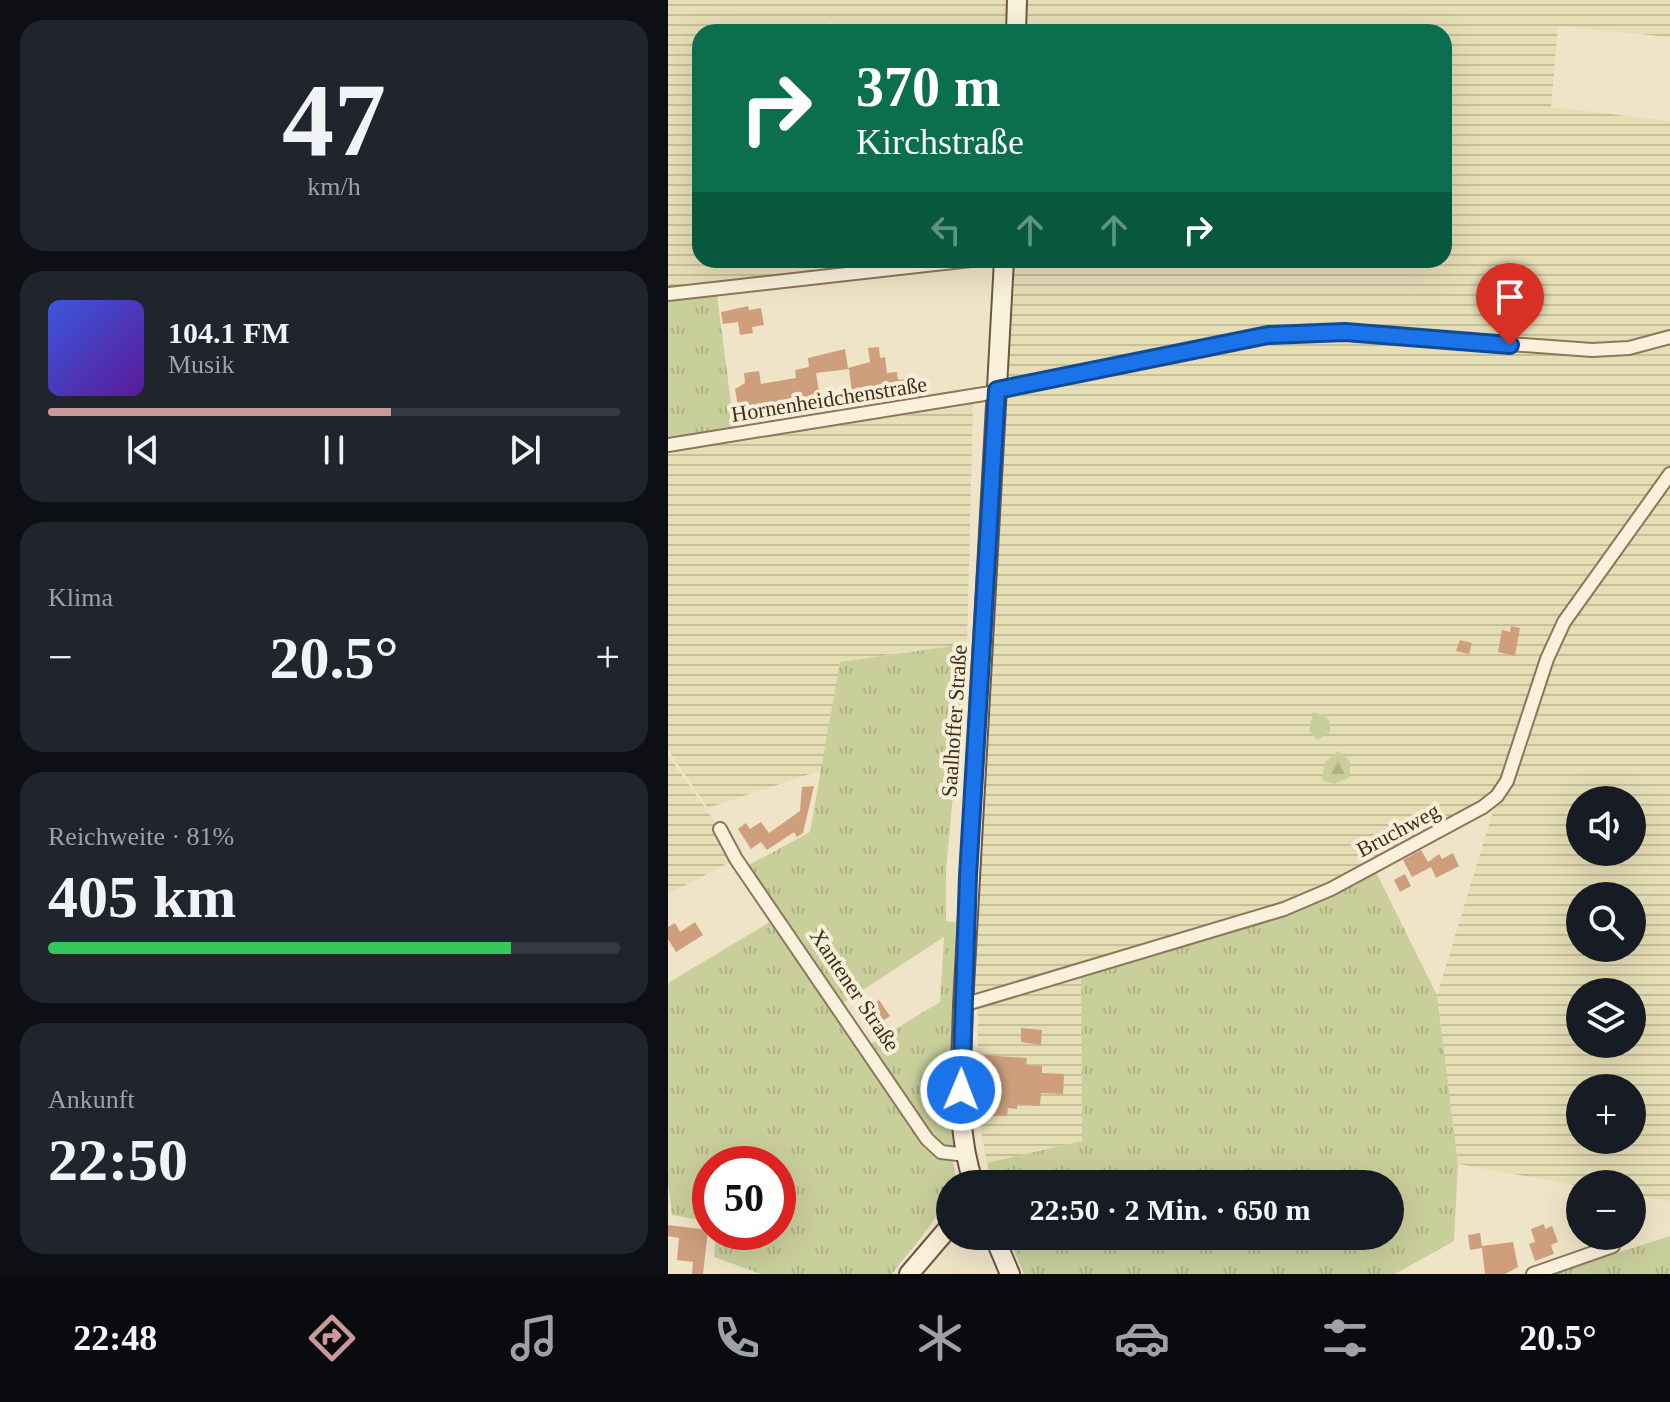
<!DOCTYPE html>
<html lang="de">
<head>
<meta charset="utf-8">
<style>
  body { margin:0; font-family:Georgia,serif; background:#20242c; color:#f1f3f6; height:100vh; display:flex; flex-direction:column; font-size:30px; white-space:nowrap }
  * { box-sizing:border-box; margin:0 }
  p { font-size:26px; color:#9ea1a6 }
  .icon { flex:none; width:44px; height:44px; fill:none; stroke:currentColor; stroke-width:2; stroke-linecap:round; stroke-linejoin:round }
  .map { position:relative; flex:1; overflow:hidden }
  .drawer { display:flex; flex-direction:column; gap:20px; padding:20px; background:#0d0f14; width:668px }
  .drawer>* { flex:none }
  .top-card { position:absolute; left:24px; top:24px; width:760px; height:244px; border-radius:24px; box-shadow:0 8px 32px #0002; background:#0b6e4f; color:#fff; overflow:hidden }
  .controls { position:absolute; left:898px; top:786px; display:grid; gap:16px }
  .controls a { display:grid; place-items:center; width:80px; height:80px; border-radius:50%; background:#171b24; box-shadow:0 8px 32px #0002; font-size:40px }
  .speed { position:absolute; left:24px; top:1146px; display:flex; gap:16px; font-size:40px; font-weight:700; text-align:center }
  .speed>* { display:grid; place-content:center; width:104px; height:104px; border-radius:50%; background:#171b24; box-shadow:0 8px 32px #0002; line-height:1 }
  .speed .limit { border:12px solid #d22; background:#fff; color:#111 }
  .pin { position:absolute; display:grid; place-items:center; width:68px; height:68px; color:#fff; margin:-82px -34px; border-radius:50% 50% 50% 0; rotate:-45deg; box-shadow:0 0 8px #0007 }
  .pin .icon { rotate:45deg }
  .me { position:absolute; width:88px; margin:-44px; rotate:1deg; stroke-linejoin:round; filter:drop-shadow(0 0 6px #0008) }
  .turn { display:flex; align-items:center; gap:28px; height:168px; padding:0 32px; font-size:36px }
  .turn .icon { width:104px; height:104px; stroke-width:2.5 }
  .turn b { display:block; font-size:56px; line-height:68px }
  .lanes { display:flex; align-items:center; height:76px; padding:0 32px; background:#0003; justify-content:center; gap:40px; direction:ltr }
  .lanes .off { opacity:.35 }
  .big { font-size:60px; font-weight:600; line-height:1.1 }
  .drawer .tile { flex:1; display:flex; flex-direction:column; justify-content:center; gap:12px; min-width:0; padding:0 28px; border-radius:24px; background:#20242c }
  .drawer .dial { align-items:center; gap:0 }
  .dial b { font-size:104px; line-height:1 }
  .song { display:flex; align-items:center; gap:24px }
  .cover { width:96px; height:96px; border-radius:12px; background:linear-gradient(135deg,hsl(230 70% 55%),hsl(270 70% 35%)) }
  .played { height:8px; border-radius:4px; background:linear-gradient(90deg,#cc999b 60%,#363941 60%) }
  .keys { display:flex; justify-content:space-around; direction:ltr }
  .heat { display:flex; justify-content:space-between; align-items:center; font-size:44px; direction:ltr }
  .charge { height:12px; border-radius:6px; background:linear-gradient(90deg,#34c759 81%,#363941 0) }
  .trip { position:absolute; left:268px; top:1170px; width:468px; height:80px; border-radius:40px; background:#171b24; box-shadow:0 8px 32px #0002; font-weight:600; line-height:80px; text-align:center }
  .tabs { display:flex; height:128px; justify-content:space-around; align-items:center; background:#090b0e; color:#9ea1a6 }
  .tabs .icon { width:56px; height:56px }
  .tabs .selected { color:#cc999b }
  .tabs b { font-size:36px; color:#f1f3f6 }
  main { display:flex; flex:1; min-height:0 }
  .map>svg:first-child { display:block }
  .farmland { fill:url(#farmland-rules); fill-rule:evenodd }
  .grass { fill:url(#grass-tufts) }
  .forest { fill:url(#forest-firs) }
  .building { fill:#cf9f7d }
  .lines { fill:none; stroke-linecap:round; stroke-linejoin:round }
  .street-casing { stroke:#8d765c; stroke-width:16 }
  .secondary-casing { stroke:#6f573f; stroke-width:22 }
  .street { stroke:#faf1dc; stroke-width:12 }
  .secondary { stroke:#faf1dc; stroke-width:18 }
  .route-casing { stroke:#114b97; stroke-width:20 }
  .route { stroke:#1a73e8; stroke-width:14 }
  .labels { text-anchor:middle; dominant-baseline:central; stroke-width:8; stroke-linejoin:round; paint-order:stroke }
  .street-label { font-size:22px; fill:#3d2e20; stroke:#f7eed8 }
</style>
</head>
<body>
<main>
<section class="drawer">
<div class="tile dial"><b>47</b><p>km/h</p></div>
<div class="tile">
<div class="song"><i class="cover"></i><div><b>104.1 FM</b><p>Musik</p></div></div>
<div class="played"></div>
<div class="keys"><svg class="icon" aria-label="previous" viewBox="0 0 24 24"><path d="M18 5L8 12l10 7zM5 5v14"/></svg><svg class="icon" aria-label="pause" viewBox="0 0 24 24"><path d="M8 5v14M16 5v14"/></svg><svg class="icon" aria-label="next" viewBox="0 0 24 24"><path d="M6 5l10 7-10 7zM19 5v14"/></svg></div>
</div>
<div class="tile"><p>Klima</p>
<div class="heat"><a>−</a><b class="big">20.5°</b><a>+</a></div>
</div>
<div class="tile"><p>Reichweite · 81%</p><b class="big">405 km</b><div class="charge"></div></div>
<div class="tile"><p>Ankunft</p><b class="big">22:50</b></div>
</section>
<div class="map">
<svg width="1002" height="1274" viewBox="0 0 1002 1274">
  <defs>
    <pattern id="farmland-rules" width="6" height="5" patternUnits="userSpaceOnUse" patternTransform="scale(2)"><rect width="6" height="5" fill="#e6deb5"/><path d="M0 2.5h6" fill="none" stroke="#c6bf9b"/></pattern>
    <pattern id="grass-tufts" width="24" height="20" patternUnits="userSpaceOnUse" patternTransform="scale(2)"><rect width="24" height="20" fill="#c9cf9b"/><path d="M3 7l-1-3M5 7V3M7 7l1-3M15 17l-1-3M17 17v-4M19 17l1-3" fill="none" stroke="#aeb285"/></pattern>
    <pattern id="forest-firs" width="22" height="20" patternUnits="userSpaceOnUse" patternTransform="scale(2)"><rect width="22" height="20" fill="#c9cf9b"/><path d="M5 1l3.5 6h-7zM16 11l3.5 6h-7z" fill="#aeb285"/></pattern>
  </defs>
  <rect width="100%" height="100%" fill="#f0e4c8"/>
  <path class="farmland" d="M0,0H1002V37L890,26L883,107L1002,121V1201L964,1195V1184L912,1186L790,1164L769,995L826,808L663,889L306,1003L298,917L336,260H776V32H192L161,22L160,32H32V260H156V275L0,294ZM912,800H964V852H912ZM912,896H964V948H912ZM912,992H964V1044H912ZM912,1088H964V1140H912Z
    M305,405L299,644L172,662L154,770L40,808L0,750V451Z
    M0,755L52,829L68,859L0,894Z
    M413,975L414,1141L319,1163L310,1114V1007Z"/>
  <path class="grass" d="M48,287L67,434L0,445V294Z
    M299,644L278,871V921L291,923L290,1149L279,1150L264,1141L201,1045L272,1002L276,937L172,1005L79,866L142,832L172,662Z
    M707,870L769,995L790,1164L786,1241L727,1274H356L340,1236H722V1184H324L319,1163L414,1141L413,975L602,919Z
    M102,922L107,923L270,1155L285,1162L289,1181L282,1184C282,1207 239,1254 224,1274H93L46,1257L48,1232H110V1164H42V1222L4,1215L0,1183V983Z
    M1002,1236V1274H883Z"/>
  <path class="forest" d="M156,260H304L156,275Z
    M645,713L657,715L662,722V732L649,740L641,730Z
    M670,751L682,761V777L666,784L654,780L657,762Z"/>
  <path class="building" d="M80,306L81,310L93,308L96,325L84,327L85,333L72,335L70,322L55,324L53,312Z
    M211,347L212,358L217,357L219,373L229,372L230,380L243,378L245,390L196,396L195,392L184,393L181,369L148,373L153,403L72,417L67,389L77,383L76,373L91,371L93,384L128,378L127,370L141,367L140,358L177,349L180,368L202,362L200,348Z
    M843,626L852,628L847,656L830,652L834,630L842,632Z
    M792,640L804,643L801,654L788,651Z
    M146,786L135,833L129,837L126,832L99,850L93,842L83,849L70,829L78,823L82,829L93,822L101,833L132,811L134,787Z
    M753,850L760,862L771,854L774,859L785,853L791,866L768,878L763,867L744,877L735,860Z
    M737,874L743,886L732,892L726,880Z
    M27,922L35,935L8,952L0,939V927L7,923L12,932Z
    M211,1000L222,1016L204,1028L193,1013Z
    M353,1028L374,1030L373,1045L353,1042Z
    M315,1055L359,1058L358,1065L374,1066V1073L396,1074L395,1094L373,1093L372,1106L349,1104V1109L340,1108L339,1116H312Z
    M876,1224L877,1229L884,1226L890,1242L883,1245L886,1254L867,1261L861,1244L867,1242L863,1229Z
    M0,1225L40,1230L35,1274H24L25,1262L9,1260L11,1238L0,1236Z
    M812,1233L814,1246L845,1242L850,1267L837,1274H817L814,1248L802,1250L800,1235Z"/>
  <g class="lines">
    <defs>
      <path id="street" d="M0,294L303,260
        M0,445L316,394L600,335L677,332L924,350L961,348L1002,337
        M52,829L68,859L259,1139L273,1152L298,1155
        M295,1005L616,909L663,889L815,807L829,796L839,781L879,659L896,622L1002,474
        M865,1274L945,1246"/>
      <path id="secondary" d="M348,32L349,0
        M306,1184C286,1128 294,1063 295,1005L336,260
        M326,1236L342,1274
        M241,1274L282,1226"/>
    </defs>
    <use href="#street" class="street-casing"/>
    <use href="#secondary" class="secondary-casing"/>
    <use href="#street" class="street"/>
    <use href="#secondary" class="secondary"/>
  </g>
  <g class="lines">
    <defs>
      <path id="route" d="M293,1090L300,876L329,390L600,335L677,332L842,345"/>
    </defs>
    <use href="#route" class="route-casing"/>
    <use href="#route" class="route"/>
  </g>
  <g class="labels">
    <g class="street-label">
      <text transform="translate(161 399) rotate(-9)">Hornenheidchenstraße</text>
      <text transform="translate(286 721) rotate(-86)">Saalhoffer Straße</text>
      <text transform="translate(730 830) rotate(-28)">Bruchweg</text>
      <text transform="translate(187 990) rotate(56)">Xantener Straße</text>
    </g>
  </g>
</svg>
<div class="controls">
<a><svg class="icon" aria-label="sound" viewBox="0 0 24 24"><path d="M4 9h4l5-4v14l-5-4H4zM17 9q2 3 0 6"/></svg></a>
<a><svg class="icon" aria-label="search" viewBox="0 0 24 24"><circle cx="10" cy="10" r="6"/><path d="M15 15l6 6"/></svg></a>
<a><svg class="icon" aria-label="layers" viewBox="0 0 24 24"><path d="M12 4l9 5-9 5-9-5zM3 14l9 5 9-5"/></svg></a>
<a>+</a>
<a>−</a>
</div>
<div class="speed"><div class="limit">50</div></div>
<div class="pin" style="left:842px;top:345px;background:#d93025"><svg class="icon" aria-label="arrive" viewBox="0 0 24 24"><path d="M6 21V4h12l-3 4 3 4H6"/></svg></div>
<svg class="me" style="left:293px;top:1090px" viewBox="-20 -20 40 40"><circle r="17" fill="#1a73e8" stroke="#fff" stroke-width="3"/><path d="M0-11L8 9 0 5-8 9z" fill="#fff"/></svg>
<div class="trip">22:50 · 2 Min. · 650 m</div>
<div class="top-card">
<div class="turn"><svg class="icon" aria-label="right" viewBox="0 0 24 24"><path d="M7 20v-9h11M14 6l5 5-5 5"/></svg><div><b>370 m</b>Kirchstraße</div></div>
<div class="lanes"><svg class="icon off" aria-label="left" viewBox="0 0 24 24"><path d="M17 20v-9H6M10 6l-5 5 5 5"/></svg><svg class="icon off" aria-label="ahead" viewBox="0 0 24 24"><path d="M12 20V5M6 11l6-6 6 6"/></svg><svg class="icon off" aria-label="ahead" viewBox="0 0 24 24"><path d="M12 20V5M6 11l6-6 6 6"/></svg><svg class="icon" aria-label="right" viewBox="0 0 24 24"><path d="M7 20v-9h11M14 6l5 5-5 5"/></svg></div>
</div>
</div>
</main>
<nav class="tabs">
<b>22:48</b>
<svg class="icon selected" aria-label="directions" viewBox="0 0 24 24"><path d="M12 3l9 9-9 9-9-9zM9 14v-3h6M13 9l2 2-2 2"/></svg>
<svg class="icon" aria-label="music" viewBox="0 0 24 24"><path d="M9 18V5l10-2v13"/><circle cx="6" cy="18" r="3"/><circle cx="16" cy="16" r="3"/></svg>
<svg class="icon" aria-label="phone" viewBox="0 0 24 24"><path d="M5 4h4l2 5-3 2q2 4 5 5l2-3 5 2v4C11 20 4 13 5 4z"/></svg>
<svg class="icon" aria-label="climate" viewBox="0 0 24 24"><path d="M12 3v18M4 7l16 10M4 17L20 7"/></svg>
<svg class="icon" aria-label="car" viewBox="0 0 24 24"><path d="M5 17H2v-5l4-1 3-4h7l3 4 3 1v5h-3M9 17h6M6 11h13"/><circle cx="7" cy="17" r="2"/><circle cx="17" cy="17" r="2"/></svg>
<svg class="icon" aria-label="filters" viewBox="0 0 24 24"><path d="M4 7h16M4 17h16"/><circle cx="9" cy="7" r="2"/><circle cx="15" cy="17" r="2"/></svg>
<b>20.5°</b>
</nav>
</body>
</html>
